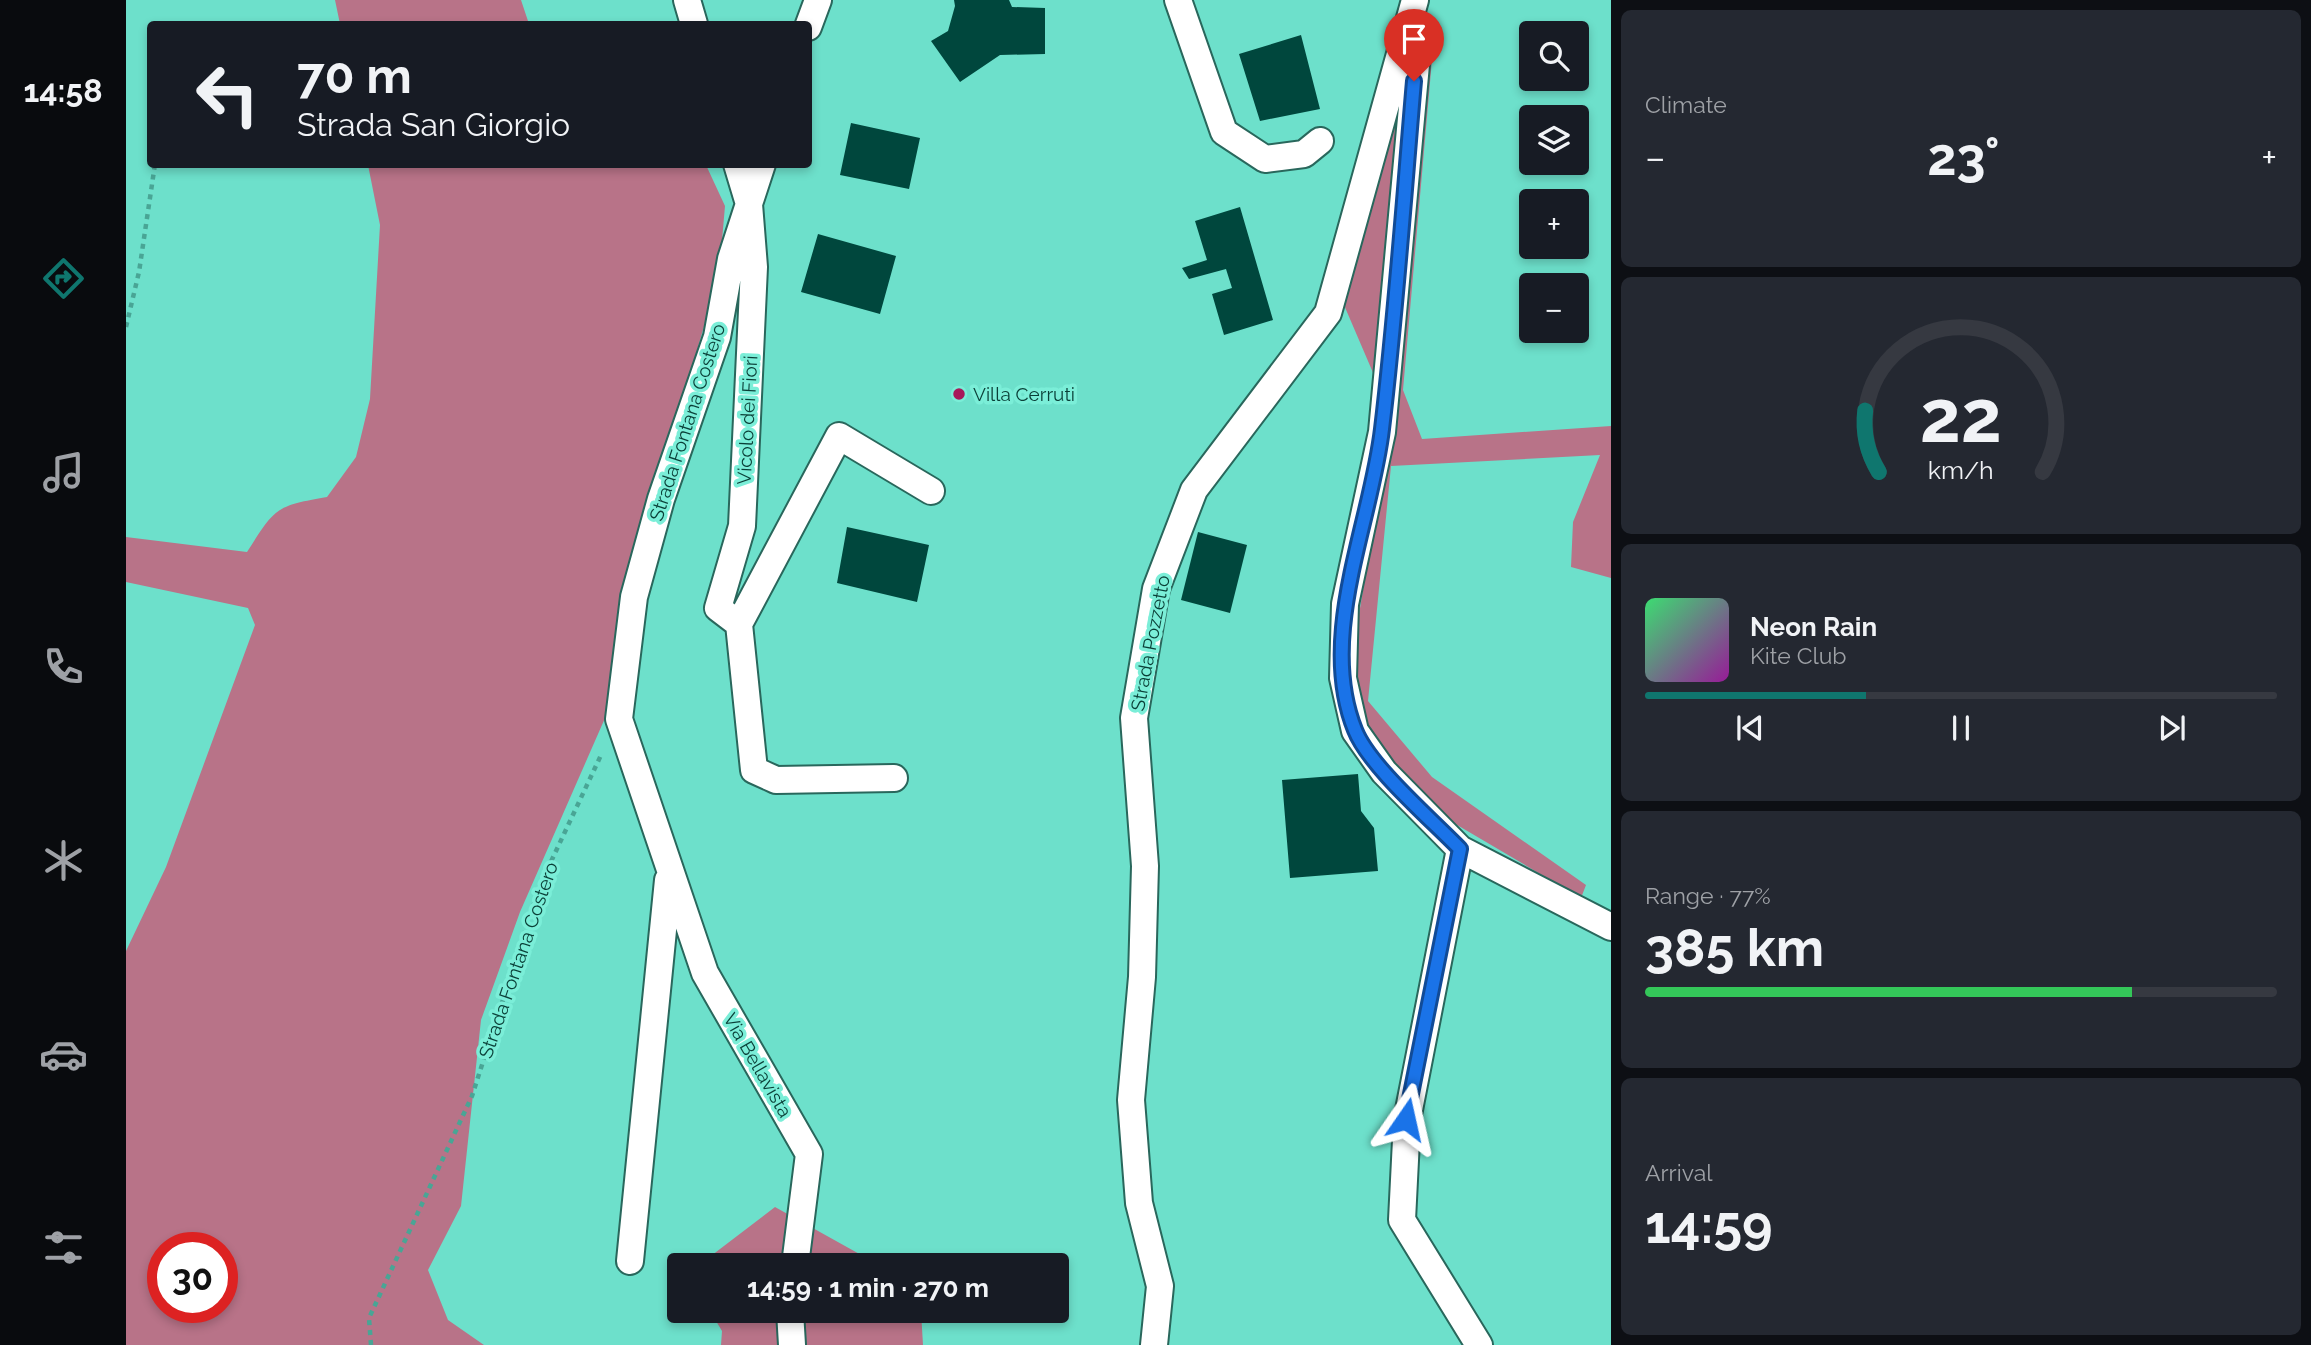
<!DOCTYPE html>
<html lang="en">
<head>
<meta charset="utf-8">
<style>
  body { margin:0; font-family:Raleway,sans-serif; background:#242831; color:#f1f3f6; height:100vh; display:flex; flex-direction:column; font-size:26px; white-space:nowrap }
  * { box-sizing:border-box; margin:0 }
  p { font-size:23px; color:#9ea1a6 }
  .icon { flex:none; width:38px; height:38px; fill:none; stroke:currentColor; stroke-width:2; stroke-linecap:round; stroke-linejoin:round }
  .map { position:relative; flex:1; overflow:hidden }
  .side { display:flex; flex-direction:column; gap:10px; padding:10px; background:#0d0f14; width:700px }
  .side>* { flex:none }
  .hud { position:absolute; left:21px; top:21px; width:665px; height:147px; border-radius:7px; box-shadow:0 4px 10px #0003; background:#171b24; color:#f1f3f6; overflow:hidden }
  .buttons { position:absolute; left:1393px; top:21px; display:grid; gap:14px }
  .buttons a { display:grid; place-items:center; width:70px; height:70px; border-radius:7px; background:#171b24; box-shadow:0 4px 10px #0003; font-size:35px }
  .speed { position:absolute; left:21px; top:1232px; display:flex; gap:14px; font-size:35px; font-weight:700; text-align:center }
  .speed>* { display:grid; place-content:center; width:91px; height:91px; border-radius:50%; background:#171b24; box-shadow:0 4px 10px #0003; line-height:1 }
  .speed .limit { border:10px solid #d22; background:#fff; color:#111 }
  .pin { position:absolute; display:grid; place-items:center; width:60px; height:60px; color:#fff; margin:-72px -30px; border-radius:50% 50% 50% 0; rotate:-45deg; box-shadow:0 0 7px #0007 }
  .pin .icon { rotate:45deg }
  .me { position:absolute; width:77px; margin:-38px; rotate:11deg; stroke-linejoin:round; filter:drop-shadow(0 0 5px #0008) }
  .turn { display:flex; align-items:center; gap:24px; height:147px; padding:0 35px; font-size:32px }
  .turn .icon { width:91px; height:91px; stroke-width:2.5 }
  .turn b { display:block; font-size:49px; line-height:60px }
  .big { font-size:52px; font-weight:700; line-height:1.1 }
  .side .widget { flex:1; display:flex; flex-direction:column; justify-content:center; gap:10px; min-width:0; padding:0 24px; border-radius:10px; background:#242831 }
  .side .dial { align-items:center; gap:0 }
  .dial svg { height:182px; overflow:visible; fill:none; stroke:#363941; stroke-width:7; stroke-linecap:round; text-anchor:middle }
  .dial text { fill:#f1f3f6; stroke:none }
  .song { display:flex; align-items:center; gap:21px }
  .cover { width:84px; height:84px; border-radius:10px; background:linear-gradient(135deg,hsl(140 70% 55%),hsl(300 70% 35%)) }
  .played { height:7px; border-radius:4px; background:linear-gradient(90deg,#0f766e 35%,#363941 35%) }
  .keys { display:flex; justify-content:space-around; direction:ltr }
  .heat { display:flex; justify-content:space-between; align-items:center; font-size:38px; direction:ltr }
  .charge { height:10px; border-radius:5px; background:linear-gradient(90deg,#34c759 77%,#363941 0) }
  .trip { position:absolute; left:541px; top:1253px; width:402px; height:70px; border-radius:7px; background:#171b24; box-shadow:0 4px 10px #0003; font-weight:700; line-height:70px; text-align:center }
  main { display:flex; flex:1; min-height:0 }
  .tabs { display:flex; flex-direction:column; width:126px; justify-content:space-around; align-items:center; background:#090b0e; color:#9ea1a6 }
  .tabs .icon { width:49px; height:49px }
  .tabs .active { color:#0f766e }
  .tabs b { font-size:32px; color:#f1f3f6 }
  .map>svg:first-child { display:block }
  .forest { fill:#b87388; fill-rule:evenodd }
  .building { fill:#00473d }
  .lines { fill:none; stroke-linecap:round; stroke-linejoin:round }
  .street-casing { stroke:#29675c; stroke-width:30 }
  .path { stroke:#49a595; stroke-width:4.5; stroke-dasharray:5 5; stroke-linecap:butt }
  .street { stroke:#fff; stroke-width:26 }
  .route-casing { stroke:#114b97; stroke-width:18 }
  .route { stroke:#1a73e8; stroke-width:12 }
  .poi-dot { fill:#a7195a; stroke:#7beed8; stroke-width:2.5 }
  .labels { text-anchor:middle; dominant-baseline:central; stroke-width:7; stroke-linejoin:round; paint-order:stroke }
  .poi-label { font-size:19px; fill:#0a3f37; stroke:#7beed8; text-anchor:start }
  .street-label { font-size:19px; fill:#0a3f37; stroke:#7beed8 }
</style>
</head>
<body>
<main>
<nav class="tabs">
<b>14:58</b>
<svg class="icon active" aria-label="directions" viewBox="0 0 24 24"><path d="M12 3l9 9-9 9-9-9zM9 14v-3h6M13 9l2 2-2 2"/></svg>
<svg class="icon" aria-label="music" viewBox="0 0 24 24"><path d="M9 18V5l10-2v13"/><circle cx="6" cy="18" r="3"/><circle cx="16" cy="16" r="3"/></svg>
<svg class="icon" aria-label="phone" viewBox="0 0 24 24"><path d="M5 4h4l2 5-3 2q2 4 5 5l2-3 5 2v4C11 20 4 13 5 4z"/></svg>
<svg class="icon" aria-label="climate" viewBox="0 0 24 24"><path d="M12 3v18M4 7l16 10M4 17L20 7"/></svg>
<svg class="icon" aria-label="car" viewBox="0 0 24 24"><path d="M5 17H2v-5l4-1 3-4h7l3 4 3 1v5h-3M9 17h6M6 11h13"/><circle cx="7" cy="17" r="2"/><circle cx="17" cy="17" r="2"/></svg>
<svg class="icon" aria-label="filters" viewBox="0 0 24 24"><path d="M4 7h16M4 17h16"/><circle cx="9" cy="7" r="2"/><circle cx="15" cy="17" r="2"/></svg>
</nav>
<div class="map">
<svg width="1485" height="1345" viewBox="0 0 1485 1345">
  <rect width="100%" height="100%" fill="#6de0cb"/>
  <path class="forest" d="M209,0H395L403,24H214Z
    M1308,37L1277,390L1296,439L1485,426V578L1445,567L1447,522L1474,455L1265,466L1242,701L1306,777L1460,885L1455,898L1309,812L1241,734L1227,650L1266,417L1218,305L1271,118Z
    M242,165H580L599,206L595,252L579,323L506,572L483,709L394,912L355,1020L335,1206L302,1270L322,1320L358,1345H0V951L40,867L129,625L122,608L0,582V537L121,552C149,508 149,506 201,497L230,457L244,399L254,225ZM37,1248H96V1307H37Z
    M649,1207L737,1256L791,1265H573Z
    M584,1311H795L797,1345H595L596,1331Z"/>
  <path class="building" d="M828,0H883L886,7L919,8V54L874,55L834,82L805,41L822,31L829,6Z
    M1175,35L1194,109L1134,121L1113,54Z
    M725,123L794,138L783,189L714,175Z
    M1114,207L1147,320L1098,335L1086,294L1106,288L1100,269L1063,279L1056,268L1081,260L1069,221Z
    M692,234L770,256L754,314L675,292Z
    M721,527L803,545L791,602L711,583Z
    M1072,532L1121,545L1104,613L1055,600Z
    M1232,774L1235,811L1248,828L1252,871L1164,878L1156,780Z"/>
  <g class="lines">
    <defs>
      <path id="street" d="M561,0L568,24
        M1052,0L1098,132L1139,159L1178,154L1194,141
        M682,27L692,0
        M1293,32L1256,432L1219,604L1217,678L1229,731L1258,772L1334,849L1485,927
        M611,164L623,204L628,267L616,526L592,608L613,624L628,770L650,780L768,778
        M636,164L605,259L591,337L535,499L508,597L493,719L579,973L683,1154L669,1265
        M613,624L713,436L805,491
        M1334,849L1281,1120L1276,1220L1353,1345
        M504,1261L542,880
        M664,1311L666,1345
        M1028,1345L1034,1286L1013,1203L1005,1100L1016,977L1019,866L1008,718L1030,589L1068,490L1202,313L1289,0"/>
    </defs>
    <use href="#street" class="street-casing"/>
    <path class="path" d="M0,327L13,272L29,164
      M245,1345L243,1318L346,1096L414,885L476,753"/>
    <use href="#street" class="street"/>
  </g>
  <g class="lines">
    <defs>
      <path id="route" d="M1280,1119L1334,849C1306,820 1243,766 1229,730C1191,636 1245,524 1256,429C1270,313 1278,197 1288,81"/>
    </defs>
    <use href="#route" class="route-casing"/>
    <use href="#route" class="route"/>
  </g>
  <circle class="poi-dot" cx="833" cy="394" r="7"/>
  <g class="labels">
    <g class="poi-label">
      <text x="847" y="394">Villa Cerruti</text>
    </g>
    <g class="street-label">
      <text transform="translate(621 420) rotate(-87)">Vicolo dei Fiori</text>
      <text transform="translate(561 422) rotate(-72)">Strada Fontana Costero</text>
      <text transform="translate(1024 643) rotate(-79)">Strada Pozzetto</text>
      <text transform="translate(392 960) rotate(-71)">Strada Fontana Costero</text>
      <text transform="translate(632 1065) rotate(60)">Via Bellavista</text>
    </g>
  </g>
</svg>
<div class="buttons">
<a><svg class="icon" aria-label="search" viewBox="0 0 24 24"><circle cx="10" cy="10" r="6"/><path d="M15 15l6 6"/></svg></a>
<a><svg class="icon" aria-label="layers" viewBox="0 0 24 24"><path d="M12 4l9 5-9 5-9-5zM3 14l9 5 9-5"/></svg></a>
<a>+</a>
<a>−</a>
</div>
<div class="speed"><div class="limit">30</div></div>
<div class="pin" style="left:1288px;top:81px;background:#d93025"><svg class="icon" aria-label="arrive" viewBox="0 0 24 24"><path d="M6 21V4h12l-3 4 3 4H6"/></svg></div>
<svg class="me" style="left:1280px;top:1119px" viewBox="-20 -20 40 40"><path d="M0-17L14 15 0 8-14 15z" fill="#1a73e8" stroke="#fff" stroke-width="4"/></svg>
<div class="trip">14:59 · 1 min · 270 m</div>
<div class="hud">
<div class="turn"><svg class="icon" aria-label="left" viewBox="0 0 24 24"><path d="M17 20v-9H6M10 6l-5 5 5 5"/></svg><div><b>70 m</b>Strada San Giorgio</div></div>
</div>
</div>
<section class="side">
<div class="widget"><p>Climate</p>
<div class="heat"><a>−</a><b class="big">23°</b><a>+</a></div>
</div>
<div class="widget dial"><svg viewBox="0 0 100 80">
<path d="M14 69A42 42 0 1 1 86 69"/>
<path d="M14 69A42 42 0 0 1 8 42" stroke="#0f766e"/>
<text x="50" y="56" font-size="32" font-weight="700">22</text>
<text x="50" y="72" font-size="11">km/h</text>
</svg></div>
<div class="widget">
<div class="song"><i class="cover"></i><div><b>Neon Rain</b><p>Kite Club</p></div></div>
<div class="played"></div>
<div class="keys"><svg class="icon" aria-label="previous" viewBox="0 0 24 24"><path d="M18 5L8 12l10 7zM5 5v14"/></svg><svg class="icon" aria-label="pause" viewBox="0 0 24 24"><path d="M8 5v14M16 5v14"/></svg><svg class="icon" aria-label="next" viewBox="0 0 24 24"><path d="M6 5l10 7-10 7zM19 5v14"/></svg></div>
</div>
<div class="widget"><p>Range · 77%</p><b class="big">385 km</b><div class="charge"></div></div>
<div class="widget"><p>Arrival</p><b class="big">14:59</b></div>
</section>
</main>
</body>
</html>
